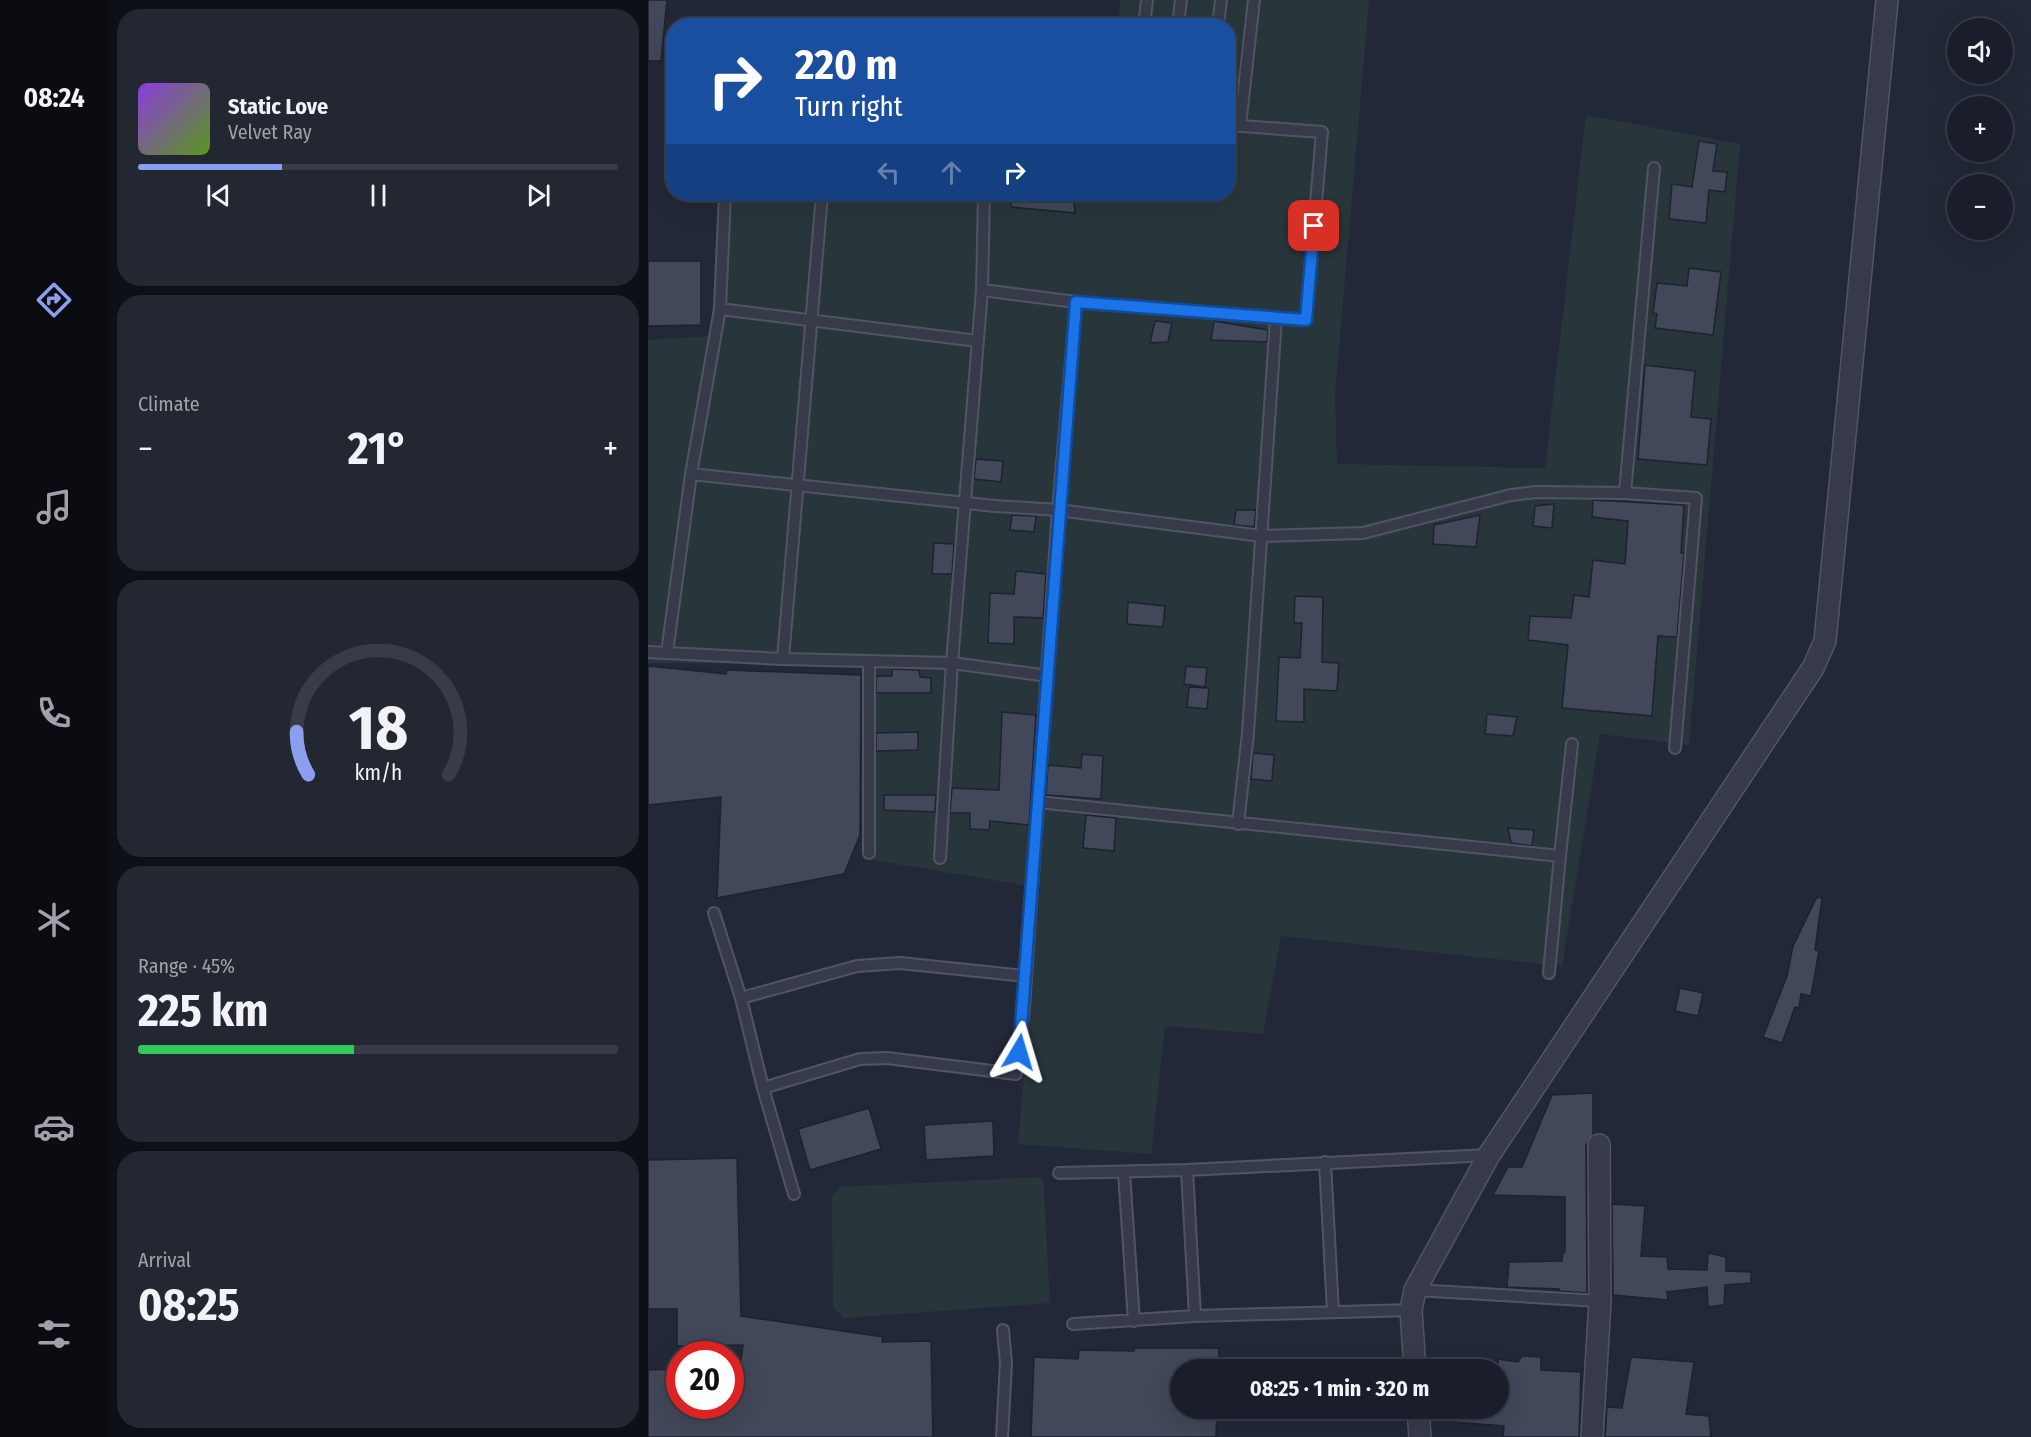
<!DOCTYPE html>
<html lang="en">
<head>
<meta charset="utf-8">
<style>
  body { margin:0; font-family:"Fira Sans Condensed",sans-serif; background:#232732; color:#f1f3f6; height:100vh; display:flex; flex-direction:column; font-size:22px; white-space:nowrap }
  * { box-sizing:border-box; margin:0 }
  p { font-size:20px; color:#9fa2a8 }
  .icon { flex:none; width:33px; height:33px; fill:none; stroke:currentColor; stroke-width:2; stroke-linecap:round; stroke-linejoin:round }
  .map { position:relative; flex:1; overflow:hidden }
  .side { display:flex; flex-direction:column; gap:9px; padding:9px; background:#0e1017; width:540px }
  .side>* { flex:none }
  .banner { position:absolute; left:18px; top:18px; width:570px; height:183px; border-radius:24px; box-shadow:0 6px 24px #0002,0 0 0 2px #383c47; background:#1a4fa0; color:#fff; overflow:hidden }
  .fabs { position:absolute; left:1299px; top:18px; display:grid; gap:12px }
  .fabs a { display:grid; place-items:center; width:66px; height:66px; border-radius:50%; background:#1a1e2a; box-shadow:0 6px 24px #0002,0 0 0 2px #383c47; font-size:30px }
  .speed { position:absolute; left:18px; top:1341px; display:flex; gap:12px; font-size:30px; font-weight:700; text-align:center }
  .speed>* { display:grid; place-content:center; width:78px; height:78px; border-radius:50%; background:#1a1e2a; box-shadow:0 6px 24px #0002,0 0 0 2px #383c47; line-height:1 }
  .speed .limit { border:9px solid #d22; background:#fff; color:#111 }
  .pin { position:absolute; display:grid; place-items:center; width:51px; height:51px; color:#fff; margin:-26px; border-radius:12px; box-shadow:0 3px 9px #0006 }
  .me { position:absolute; width:66px; margin:-33px; rotate:7deg; stroke-linejoin:round; filter:drop-shadow(0 0 4px #0008) }
  .turn { display:flex; align-items:center; gap:21px; height:126px; padding:0 30px; font-size:27px }
  .turn .icon { width:78px; height:78px; stroke-width:2.5 }
  .turn b { display:block; font-size:42px; line-height:51px }
  .lanes { display:flex; align-items:center; height:57px; padding:0 30px; background:#0003; justify-content:center; gap:30px; direction:ltr }
  .lanes .off { opacity:.35 }
  .big { font-size:45px; font-weight:700; line-height:1.1 }
  .side .card { flex:1; display:flex; flex-direction:column; justify-content:center; gap:9px; min-width:0; padding:0 21px; border-radius:24px; background:#232732 }
  .side .dial { align-items:center; gap:0 }
  .dial svg { height:156px; overflow:visible; fill:none; stroke:#383c47; stroke-width:7; stroke-linecap:round; text-anchor:middle }
  .dial text { fill:#f1f3f6; stroke:none }
  .song { display:flex; align-items:center; gap:18px }
  .cover { width:72px; height:72px; border-radius:9px; background:linear-gradient(135deg,hsl(270 70% 55%),hsl(90 70% 35%)) }
  .played { height:6px; border-radius:3px; background:linear-gradient(90deg,#8c9eef 30%,#383c47 30%) }
  .keys { display:flex; justify-content:space-around; direction:ltr }
  .heat { display:flex; justify-content:space-between; align-items:center; font-size:33px; direction:ltr }
  .charge { height:9px; border-radius:4px; background:linear-gradient(90deg,#34c759 45%,#383c47 0) }
  .trip { position:absolute; left:522px; top:1359px; width:339px; height:60px; border-radius:30px; background:#1a1e2a; box-shadow:0 6px 24px #0002,0 0 0 2px #383c47; font-weight:700; line-height:60px; text-align:center }
  main { display:flex; flex:1; min-height:0 }
  .menu { display:flex; flex-direction:column; width:108px; justify-content:space-around; align-items:center; background:#0a0c11; color:#9fa2a8 }
  .menu .icon { width:42px; height:42px }
  .menu .current { color:#8c9eef }
  .menu b { font-size:27px; color:#f1f3f6 }
  .map>svg:first-child { display:block }
  .green { fill:#28363c }
  .building { fill:#424759; stroke:#1e212f; stroke-width:1.5 }
  .lines { fill:none; stroke-linecap:round; stroke-linejoin:round }
  .service-casing { stroke:#515563; stroke-width:14 }
  .minor-casing { stroke:#515563; stroke-width:24 }
  .service { stroke:#373a48; stroke-width:10 }
  .minor { stroke:#373a48; stroke-width:21 }
  .route-casing { stroke:#114b97; stroke-width:15 }
  .route { stroke:#1a73e8; stroke-width:10 }
</style>
</head>
<body>
<main>
<nav class="menu">
<b>08:24</b>
<svg class="icon current" aria-label="directions" viewBox="0 0 24 24"><path d="M12 3l9 9-9 9-9-9zM9 14v-3h6M13 9l2 2-2 2"/></svg>
<svg class="icon" aria-label="music" viewBox="0 0 24 24"><path d="M9 18V5l10-2v13"/><circle cx="6" cy="18" r="3"/><circle cx="16" cy="16" r="3"/></svg>
<svg class="icon" aria-label="phone" viewBox="0 0 24 24"><path d="M5 4h4l2 5-3 2q2 4 5 5l2-3 5 2v4C11 20 4 13 5 4z"/></svg>
<svg class="icon" aria-label="climate" viewBox="0 0 24 24"><path d="M12 3v18M4 7l16 10M4 17L20 7"/></svg>
<svg class="icon" aria-label="car" viewBox="0 0 24 24"><path d="M5 17H2v-5l4-1 3-4h7l3 4 3 1v5h-3M9 17h6M6 11h13"/><circle cx="7" cy="17" r="2"/><circle cx="17" cy="17" r="2"/></svg>
<svg class="icon" aria-label="filters" viewBox="0 0 24 24"><path d="M4 7h16M4 17h16"/><circle cx="9" cy="7" r="2"/><circle cx="15" cy="17" r="2"/></svg>
</nav>
<section class="side">
<div class="card">
<div class="song"><i class="cover"></i><div><b>Static Love</b><p>Velvet Ray</p></div></div>
<div class="played"></div>
<div class="keys"><svg class="icon" aria-label="previous" viewBox="0 0 24 24"><path d="M18 5L8 12l10 7zM5 5v14"/></svg><svg class="icon" aria-label="pause" viewBox="0 0 24 24"><path d="M8 5v14M16 5v14"/></svg><svg class="icon" aria-label="next" viewBox="0 0 24 24"><path d="M6 5l10 7-10 7zM19 5v14"/></svg></div>
</div>
<div class="card"><p>Climate</p>
<div class="heat"><a>−</a><b class="big">21°</b><a>+</a></div>
</div>
<div class="card dial"><svg viewBox="0 0 100 80">
<path d="M14 69A42 42 0 1 1 86 69"/>
<path d="M14 69A42 42 0 0 1 8 47" stroke="#8c9eef"/>
<text x="50" y="56" font-size="32" font-weight="700">18</text>
<text x="50" y="72" font-size="11">km/h</text>
</svg></div>
<div class="card"><p>Range · 45%</p><b class="big">225 km</b><div class="charge"></div></div>
<div class="card"><p>Arrival</p><b class="big">08:25</b></div>
</section>
<div class="map">
<svg width="1383" height="1437" viewBox="0 0 1383 1437">
  <rect width="100%" height="100%" fill="#232838"/>
  <path class="green" d="M473,0H721L687,394L689,464L897,468L938,115L1092,144L1041,745L952,734L914,966L633,936L615,1034L517,1026L503,1154L370,1144L392,888L218,859L222,664L0,663V340L63,336L71,194H580V26L469,25Z
    M395,1177L402,1303L196,1318L185,1307L184,1197L191,1187Z"/>
  <path class="building" d="M0,0H19L13,61H0Z
    M1051,141L1069,144L1065,171L1079,172L1077,192L1061,190L1058,223L1021,219L1024,184L1044,187Z
    M363,194H425L427,213L363,207Z
    M0,261H53V325L0,326Z
    M1041,268L1073,272L1065,335L1007,328L1009,314L1005,313L1009,283L1039,286Z
    M507,321L524,323L520,342L502,343Z
    M566,321L620,330L619,342L563,340Z
    M997,365L1047,371L1043,417L1063,419L1059,465L990,459Z
    M328,459L355,461L353,482L326,479Z
    M945,500L1036,505L1033,553H1036L1029,637L1010,636L1004,716L914,708L920,645L880,640L882,616L923,618L926,595L941,597L945,560L977,564L980,521L944,517Z
    M906,504L904,528L885,526L887,506Z
    M588,510H608L606,527L586,525Z
    M364,515L388,516L386,532L362,530Z
    M832,515L828,547L785,544L786,525Z
    M286,543L306,544L304,574H284Z
    M368,571L398,574L395,618L366,617V644L340,643L342,593L366,594Z
    M647,596L675,597L674,662L691,663L689,691L656,689V722L628,721L631,657L652,658L654,623H646Z
    M480,602L517,606L515,627L479,624Z
    M0,666L78,674V670L213,675L212,835L196,874L69,898L73,797L0,805Z
    M538,666L559,668L557,687L536,684Z
    M244,669L271,670L272,677L283,678V693H228V676H244Z
    M541,687L561,688L559,709L539,707Z
    M354,712L388,715L381,825L342,821L341,830L322,829V813H302L304,788L351,790Z
    M839,714L869,717L865,736L837,734Z
    M270,732V750L228,751V733Z
    M605,753L626,755L624,781L603,779Z
    M434,754L455,756L453,799L398,795L400,765L433,768Z
    M236,795H288L287,812L236,810Z
    M438,815L468,818L466,851L435,848Z
    M860,828L886,830L884,846L863,843Z
    M1169,897L1174,898L1167,950L1171,951L1163,996L1153,994L1151,1008L1147,1007L1134,1043L1115,1037L1139,976L1145,946Z
    M1032,988L1055,993L1050,1016L1027,1011Z
    M945,1093V1134L938,1145L939,1293L911,1291V1289L859,1287L861,1262L914,1261L915,1252H917V1197L845,1195L860,1167H874L904,1095Z
    M221,1108L233,1149L162,1170L150,1129Z
    M345,1121L346,1156L278,1160L276,1125Z
    M89,1158L93,1316L235,1337L234,1342L283,1341L285,1437H0V1370L32,1369V1406H82V1380H90L95,1345L29,1346V1309H0V1160Z
    M964,1204L997,1206L993,1256L1019,1257L1020,1269L1059,1270L1060,1253L1078,1257V1271L1103,1272V1283L1077,1285L1076,1305L1060,1307L1059,1287L1019,1292L1020,1300L965,1295Z
    M486,1348H571L570,1370H532V1408H569L568,1437H383L386,1357L430,1359L431,1350L486,1351Z
    M874,1356L893,1357V1370L933,1372L931,1437H855L856,1426L805,1422V1408H850V1359L870,1362Z
    M983,1357L1046,1362L1038,1414L1061,1416L1063,1437H957L959,1407L974,1408Z"/>
  <g class="lines">
    <defs>
      <path id="service" d="M496,26L499,0
        M530,26L533,0
        M570,26L573,0
        M580,125L674,132L658,320L628,318
        M592,126L606,0
        M334,290L428,302L628,318L600,733L590,824
        M72,309L330,341
        M43,474L347,506L410,510L614,536L715,533L863,495L888,492L977,493L1048,498L1027,748
        M977,493L1006,168
        M0,652L135,659L304,663L400,676
        M19,653L43,474L72,309L77,194
        M135,659L174,194
        M390,802L912,856L901,973
        M221,853V661
        M912,856L924,744
        M292,858L304,663L334,290L336,194
        M66,913L93,998L115,1088L212,1059L239,1058L368,1074L376,1007L410,510L428,302
        M93,998L209,966L252,963L378,976
        M115,1088L146,1194
        M677,1162L685,1312
        M539,1170L547,1316
        M476,1172L486,1321
        M411,1173L539,1170L841,1155
        M767,1290L952,1301
        M425,1324L547,1316L763,1310
        M354,1437L358,1363L355,1330"/>
      <path id="minor" d="M767,1370L763,1310L767,1290L841,1155L1165,668L1177,641L1239,0
        M770,1408L772,1437
        M944,1437L952,1301L951,1145"/>
    </defs>
    <use href="#service" class="service-casing"/>
    <use href="#minor" class="minor-casing"/>
    <use href="#service" class="service"/>
    <use href="#minor" class="minor"/>
  </g>
  <g class="lines">
    <defs>
      <path id="route" d="M371,1052L428,302L658,320L666,226"/>
    </defs>
    <use href="#route" class="route-casing"/>
    <use href="#route" class="route"/>
  </g>
</svg>
<div class="fabs">
<a><svg class="icon" aria-label="sound" viewBox="0 0 24 24"><path d="M4 9h4l5-4v14l-5-4H4zM17 9q2 3 0 6"/></svg></a>
<a>+</a>
<a>−</a>
</div>
<div class="speed"><div class="limit">20</div></div>
<div class="pin" style="left:666px;top:226px;background:#d93025"><svg class="icon" aria-label="arrive" viewBox="0 0 24 24"><path d="M6 21V4h12l-3 4 3 4H6"/></svg></div>
<svg class="me" style="left:371px;top:1052px" viewBox="-20 -20 40 40"><path d="M0-17L14 15 0 8-14 15z" fill="#1a73e8" stroke="#fff" stroke-width="4"/></svg>
<div class="trip">08:25 · 1 min · 320 m</div>
<div class="banner">
<div class="turn"><svg class="icon" aria-label="right" viewBox="0 0 24 24"><path d="M7 20v-9h11M14 6l5 5-5 5"/></svg><div><b>220 m</b>Turn right</div></div>
<div class="lanes"><svg class="icon off" aria-label="left" viewBox="0 0 24 24"><path d="M17 20v-9H6M10 6l-5 5 5 5"/></svg><svg class="icon off" aria-label="ahead" viewBox="0 0 24 24"><path d="M12 20V5M6 11l6-6 6 6"/></svg><svg class="icon" aria-label="right" viewBox="0 0 24 24"><path d="M7 20v-9h11M14 6l5 5-5 5"/></svg></div>
</div>
</div>
</main>
</body>
</html>
